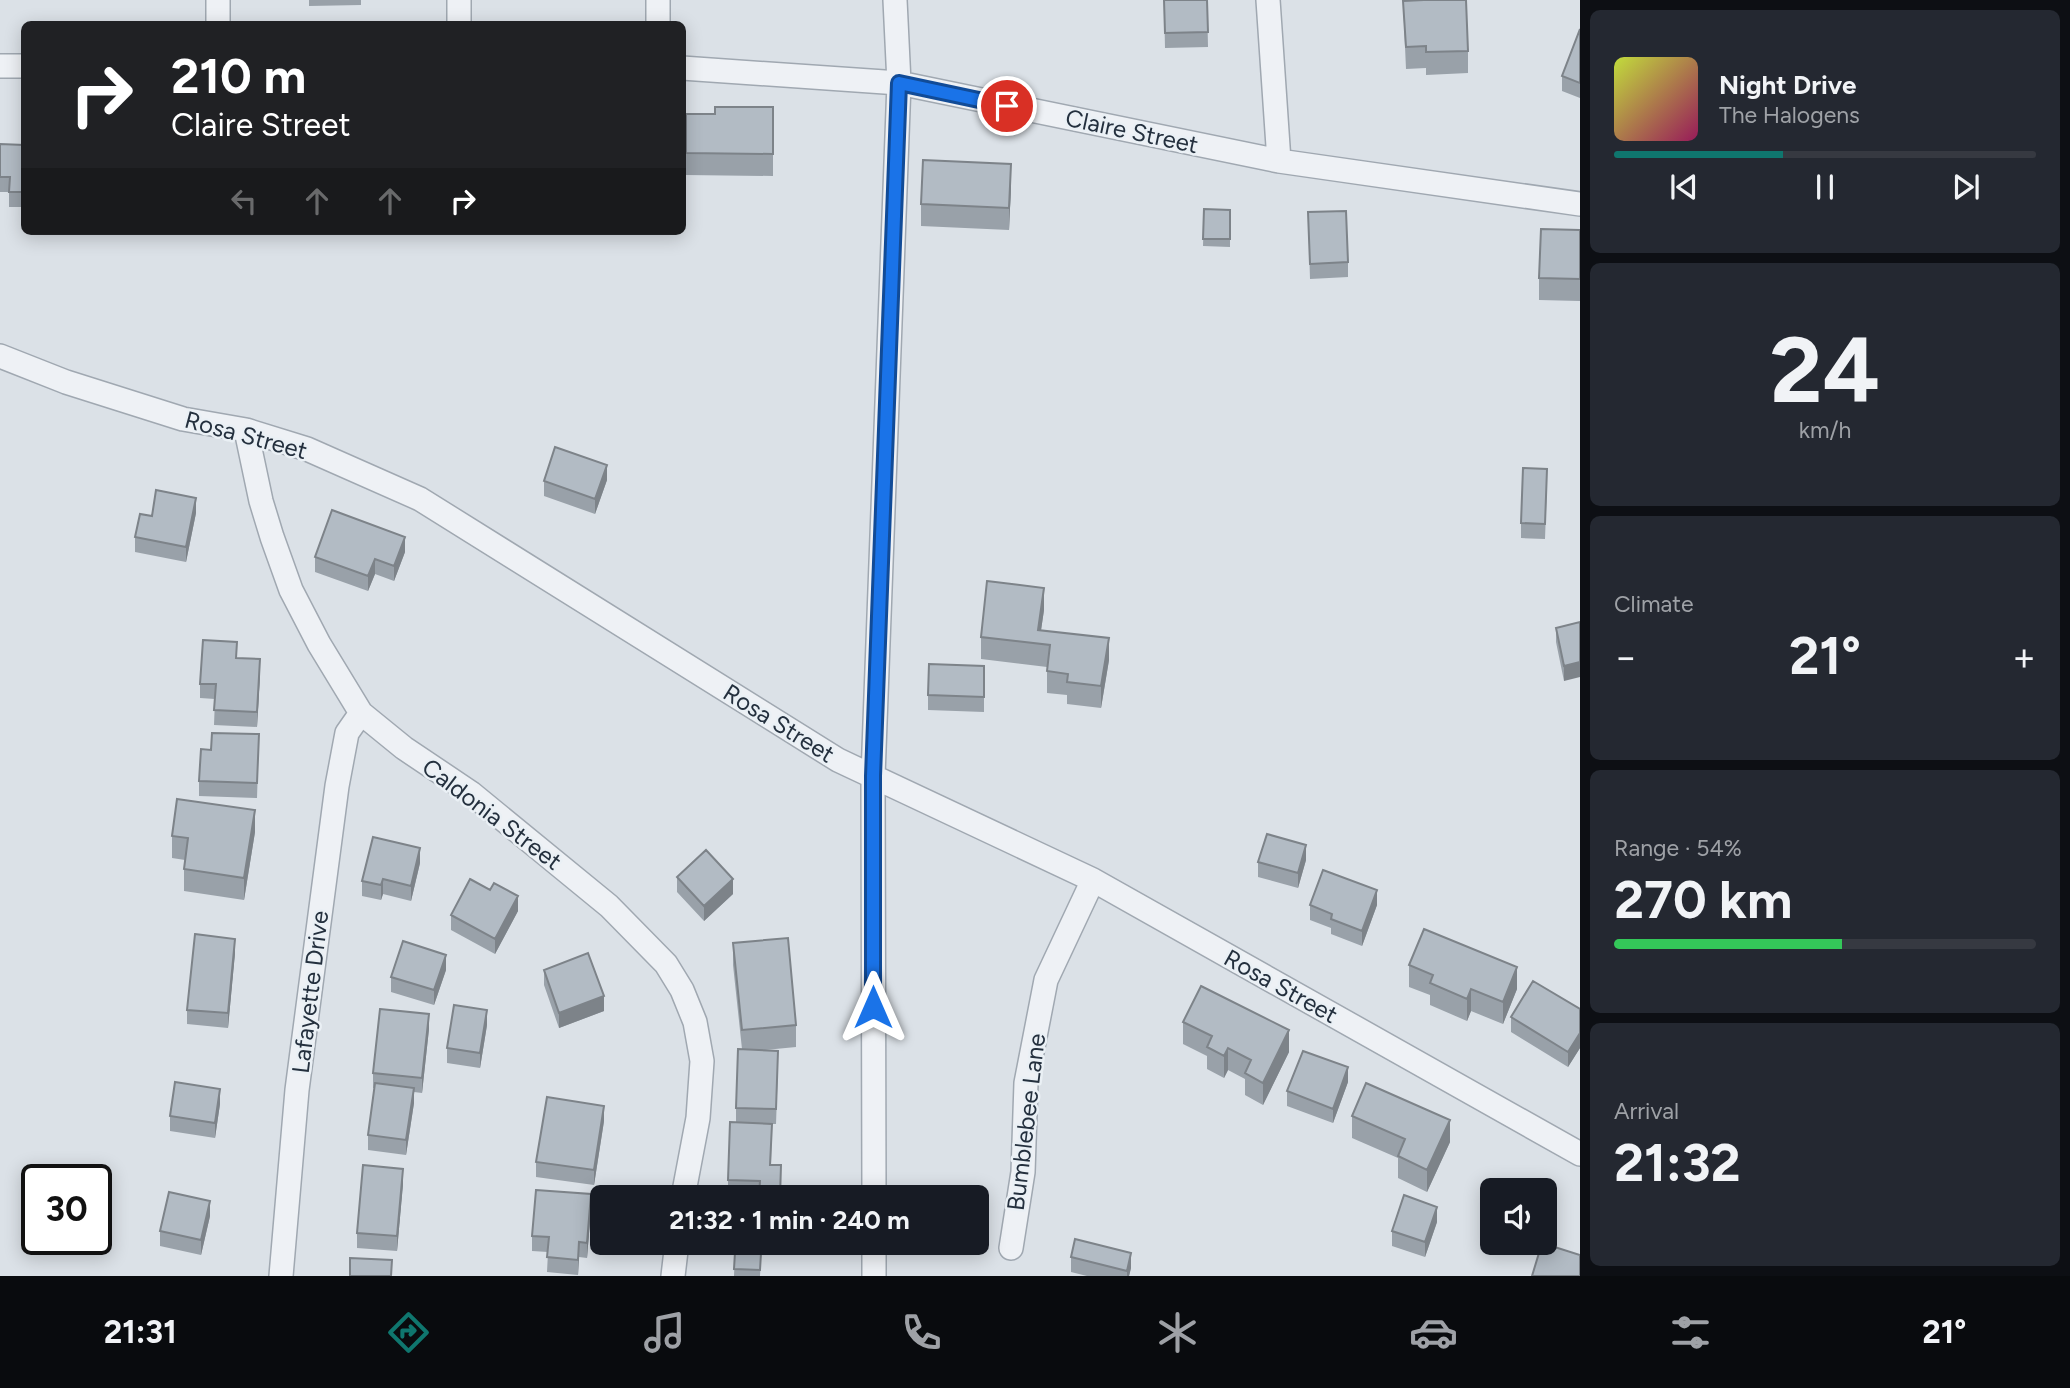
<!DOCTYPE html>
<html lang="en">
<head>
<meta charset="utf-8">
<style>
  body { margin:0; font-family:Figtree,sans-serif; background:#242831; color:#f1f3f6; height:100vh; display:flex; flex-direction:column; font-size:26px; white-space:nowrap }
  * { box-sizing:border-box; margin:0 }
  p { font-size:23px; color:#9ea1a6 }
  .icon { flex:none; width:38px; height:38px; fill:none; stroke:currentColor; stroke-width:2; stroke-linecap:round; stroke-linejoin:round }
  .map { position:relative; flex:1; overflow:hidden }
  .drawer { display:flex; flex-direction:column; gap:10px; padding:10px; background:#0d0f14; width:490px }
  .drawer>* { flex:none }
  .hud { position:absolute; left:21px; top:21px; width:665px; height:214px; border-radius:10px; box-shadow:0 4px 18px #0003; background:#202124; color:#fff; overflow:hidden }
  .fabs { position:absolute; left:1480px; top:1178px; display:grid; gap:14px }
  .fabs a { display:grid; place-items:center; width:77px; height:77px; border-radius:10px; background:#171b24; box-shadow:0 4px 18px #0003; font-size:35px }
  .speed { position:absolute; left:21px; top:1164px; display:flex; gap:14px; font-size:35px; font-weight:700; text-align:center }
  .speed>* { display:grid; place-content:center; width:91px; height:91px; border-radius:50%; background:#171b24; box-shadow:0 4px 18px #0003; line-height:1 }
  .speed .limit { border:4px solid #111; border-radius:10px; background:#fff; color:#111 }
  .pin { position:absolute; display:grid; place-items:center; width:60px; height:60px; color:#fff; margin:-30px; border:4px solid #fff; border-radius:50%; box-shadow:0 2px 7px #0007 }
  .me { position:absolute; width:77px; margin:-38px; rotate:0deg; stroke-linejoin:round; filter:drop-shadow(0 0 5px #0008) }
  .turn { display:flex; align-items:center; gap:24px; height:147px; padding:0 35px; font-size:32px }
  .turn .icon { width:91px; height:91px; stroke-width:2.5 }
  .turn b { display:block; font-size:49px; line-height:60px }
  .lanes { display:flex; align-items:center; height:66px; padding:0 35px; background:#0003; justify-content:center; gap:35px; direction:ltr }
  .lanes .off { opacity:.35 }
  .big { font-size:52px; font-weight:700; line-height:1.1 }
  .drawer .widget { flex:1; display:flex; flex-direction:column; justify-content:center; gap:10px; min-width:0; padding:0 24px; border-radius:10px; background:#242831 }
  .drawer .dial { align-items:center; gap:0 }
  .dial b { font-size:91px; line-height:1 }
  .song { display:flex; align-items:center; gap:21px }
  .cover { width:84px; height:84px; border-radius:10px; background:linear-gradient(135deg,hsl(70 70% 55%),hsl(330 70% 35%)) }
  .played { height:7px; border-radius:4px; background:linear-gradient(90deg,#0f766e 40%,#363941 40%) }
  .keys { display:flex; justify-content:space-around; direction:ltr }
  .heat { display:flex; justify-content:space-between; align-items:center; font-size:38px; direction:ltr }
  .charge { height:10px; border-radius:5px; background:linear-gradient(90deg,#34c759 54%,#363941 0) }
  .trip { position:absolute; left:590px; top:1185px; width:399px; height:70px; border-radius:10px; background:#171b24; box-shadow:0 4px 18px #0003; font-weight:700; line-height:70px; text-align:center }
  .dock { display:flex; height:112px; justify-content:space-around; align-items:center; background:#090b0e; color:#9ea1a6 }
  .dock .icon { width:49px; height:49px }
  .dock .current { color:#0f766e }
  .dock b { font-size:32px; color:#f1f3f6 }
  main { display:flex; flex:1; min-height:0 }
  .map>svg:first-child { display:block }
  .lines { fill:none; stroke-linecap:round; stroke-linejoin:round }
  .street-casing { stroke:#a0a8b1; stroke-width:26 }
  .street { stroke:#eef1f5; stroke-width:23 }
  .wall { fill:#99a1a9 }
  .shaded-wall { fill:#7d8389 }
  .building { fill:#b2bbc4; stroke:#7d8389; stroke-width:2 }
  .route-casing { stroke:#114b97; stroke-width:18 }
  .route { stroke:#1a73e8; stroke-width:12 }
  .labels { text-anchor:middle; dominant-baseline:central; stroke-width:5; stroke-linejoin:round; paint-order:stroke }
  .street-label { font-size:24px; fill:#24303e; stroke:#eaf0f5 }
</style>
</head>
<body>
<main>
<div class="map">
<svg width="1580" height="1276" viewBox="0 0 1580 1276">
  <rect width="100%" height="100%" fill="#dbe1e7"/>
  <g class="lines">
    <defs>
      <path id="street" d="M218,0V24
        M459,0V24
        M1268,0L1279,161
        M658,24V0
        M0,66H24
        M682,68L899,83L1279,161L1580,204
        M0,356L66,382L183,419L246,430L307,449L420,499L838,760L1093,880L1580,1154
        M246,430L261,501L272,537L291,590L319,644L361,713L404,748L471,793L609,906L666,964L682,990L695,1022L702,1061L698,1118L683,1197
        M874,1197L873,776L899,83L895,0
        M874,1242V1276
        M1011,1248L1023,1172L1026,1083L1046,980L1093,880
        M281,1276L297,1090L337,786L347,733L361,713
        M673,1276L677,1242"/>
    </defs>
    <use href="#street" class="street-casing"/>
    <use href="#street" class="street"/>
  </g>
  <path class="wall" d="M309,0H361V5L309,6Z
    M1164,0H1207L1208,47L1165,48Z
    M1403,1L1468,51V73L1426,75V68L1406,69Z
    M1580,29V98L1562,91V76Z
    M773,107V176L686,175V114H715Z
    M0,144L24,145V207H9V192H0Z
    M1011,186L1009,230L921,226V204Z
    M1204,209L1230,210V247L1203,246Z
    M1308,212L1348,262V277L1310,279Z
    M1580,230V301L1539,300V278Z
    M607,480L595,514L544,496V481Z
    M1547,484L1545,539L1521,538V523Z
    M196,513L186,562L135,552V537Z
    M405,552L394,581L375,574L368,591L315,572V557Z
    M1044,610L1041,630L1109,660L1101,708L1067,704V695L1047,693V667L981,659V637Z
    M1580,622L1564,681L1556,642V628Z
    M237,658L260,674L257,727L214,725L215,699L200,698V684Z
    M984,666V712L928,710V695Z
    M259,734L257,798L199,796V781L211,750Z
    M255,832L244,900L184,891V869L185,860L172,858V836Z
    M1306,860L1298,888L1258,877V862Z
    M420,863L411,901L383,894L381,900L362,896V881Z
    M677,877L733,894L704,921L677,892Z
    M1310,905H1377L1362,946L1331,934V928L1310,920Z
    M518,911L495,954L451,930V915Z
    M733,943L796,1025V1047L765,1050L778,1066L776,1124H772L771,1165L759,1196L728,1194V1180L736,1122V1108L742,1049L733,965Z
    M235,953L228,1028L187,1024V1010Z
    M1409,965L1517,989L1503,1024L1471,1011L1467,1021L1430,1005V995L1409,987Z
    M446,970L434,1005L391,992V977Z
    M544,970L604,1011L559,1028L544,985Z
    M1580,1009V1048L1568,1067L1511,1032V1017Z
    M1183,1022L1289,1052L1263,1105L1245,1095V1079L1228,1070L1224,1078L1207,1069V1056L1183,1044Z
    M487,1025L480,1068L447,1063V1048Z
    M429,1029L422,1093L414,1092V1103L406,1155L368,1150V1135L374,1088H373V1073Z
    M1348,1082L1333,1123L1287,1106V1091Z
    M220,1104L215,1138L170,1131V1116Z
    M1352,1116L1450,1142L1427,1192L1398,1178V1158L1352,1138Z
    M604,1121L594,1185L536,1177V1162Z
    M403,1184L397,1251L357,1248V1233Z
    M591,1209L587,1258L579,1257L578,1275L547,1272L548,1252L532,1251V1236Z
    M210,1216L201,1255L160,1246V1231Z
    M1437,1222L1425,1257L1392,1246V1231Z
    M736,1242H762L760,1276H734L735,1252H736Z
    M1071,1257L1131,1268L1129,1276H1087L1071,1272Z"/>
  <path class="shaded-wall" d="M1011,164V186L1009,230V208Z
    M607,465V480L595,514V499Z
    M196,498V513L186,562V547Z
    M405,537V552L394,581V566Z
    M375,559V574L368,591V576Z
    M1044,588V610L1039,644L1038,630Z
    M1109,638V660L1101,708V686Z
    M260,659V674L257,727V712Z
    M1580,662V677L1564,681V666Z
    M255,810V832L244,900V878Z
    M1306,845V860L1298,888V873Z
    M420,848V863L411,901V886Z
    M383,879V894L381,900V885Z
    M733,879V894L704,921V906Z
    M1377,890V905L1362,946V931Z
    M518,896V911L495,954V939Z
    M235,939V953L228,1028V1013Z
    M446,955V970L434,1005V990Z
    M1517,967V989L1503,1024V1002Z
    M1471,989V1011L1467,1021V999Z
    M604,996V1011L559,1028V1013Z
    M487,1010V1025L480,1068V1053Z
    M429,1014V1029L422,1093V1078Z
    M1289,1030V1052L1263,1105V1083Z
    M1580,1033V1048L1568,1067V1052Z
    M1228,1048V1070L1224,1078V1056Z
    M1348,1067V1082L1333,1123V1109Z
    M414,1088V1103L406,1155V1140Z
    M220,1089V1104L215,1138V1123Z
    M604,1106V1121L594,1185V1170Z
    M1450,1120V1142L1427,1192V1170Z
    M403,1169V1184L397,1251V1236Z
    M591,1194V1209L587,1258V1243Z
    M210,1201V1216L201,1255V1240Z
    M1437,1207V1222L1425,1257V1242Z
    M579,1242V1257L578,1275V1260Z
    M1131,1253V1268L1129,1276H1127V1271Z"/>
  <path class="building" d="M1164,0H1207L1208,32L1165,33Z
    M1424,0H1466L1468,51L1426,52V46L1406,47L1403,1Z
    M1580,29V83L1562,76Z
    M715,107H773V154L686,153V114H715Z
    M0,144L24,145V192H9L10,177H0Z
    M923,160L1011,164L1009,208L921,204Z
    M1204,209L1230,210V239H1203Z
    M1346,211L1348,262L1310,264L1308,212Z
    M1541,229L1580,230V279L1539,278Z
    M555,447L607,465L595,499L544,481Z
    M1523,468L1547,469L1545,524L1521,523Z
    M156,490L196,498L186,547L135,537L140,514L152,516Z
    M332,510L405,537L394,566L375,559L368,576L315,557Z
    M987,581L1044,588L1038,630L1109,638L1101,686L1067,682L1068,674L1047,671L1050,645L981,637Z
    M1580,622V662L1564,666L1556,628Z
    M203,640L237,642L236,658L260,659L257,712L214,710L216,684H200Z
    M929,664L984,666V697L928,695Z
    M212,733L259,734L257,783L199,781L201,749L211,750Z
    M177,799L255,810L244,878L184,869L188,838L172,836Z
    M1267,834L1306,845L1298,873L1258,862Z
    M373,837L420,848L411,886L383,879L381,885L362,881Z
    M706,850L733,879L704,906L677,877Z
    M1323,870L1377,890L1362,931L1331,919L1332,914L1310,905Z
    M470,879L490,890L494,883L518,896L495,939L451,915Z
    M1424,929L1517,967L1503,1002L1471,989L1467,999L1430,983L1433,975L1409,965Z
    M195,934L235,939L228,1013L187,1010Z
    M788,938L796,1025L742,1030L733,943Z
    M403,941L446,955L434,990L391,977Z
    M588,953L604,996L559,1013L544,970Z
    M1533,981L1580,1009V1033L1568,1052L1511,1017Z
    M1201,986L1289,1030L1263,1083L1245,1073L1251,1060L1228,1048L1224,1056L1207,1047L1212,1036L1183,1022Z
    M454,1005L487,1010L480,1053L447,1048Z
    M380,1009L429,1014L422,1078L373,1073Z
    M738,1049L778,1051L776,1109L736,1108Z
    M1303,1051L1348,1067L1333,1109L1287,1091Z
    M175,1082L220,1089L215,1123L170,1116Z
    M375,1083L414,1088L406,1140L368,1135Z
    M1366,1083L1450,1120L1427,1170L1398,1156L1405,1139L1352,1116Z
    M547,1097L604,1106L594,1170L536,1162Z
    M730,1122L772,1124L770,1165H781L780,1197H759L760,1181L728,1180Z
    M363,1165L403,1169L397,1236L357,1233Z
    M536,1190L591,1194L587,1243L579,1242L578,1260L547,1257L549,1237L532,1236Z
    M169,1192L210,1201L201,1240L160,1231Z
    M1404,1195L1437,1207L1425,1242L1392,1231Z
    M1075,1239L1131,1253L1127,1271L1071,1257Z
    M736,1242H762L761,1251L736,1250Z
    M1542,1243L1580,1255V1276H1532Z
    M735,1252L761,1253L760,1270L734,1269Z
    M350,1258L392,1260L391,1276H350Z"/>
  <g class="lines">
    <defs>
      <path id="route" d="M873,1007V776L899,83L1007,106"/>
    </defs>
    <use href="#route" class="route-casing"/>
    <use href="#route" class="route"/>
  </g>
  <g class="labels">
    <g class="street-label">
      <text transform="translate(1132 131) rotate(12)">Claire Street</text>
      <text transform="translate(246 435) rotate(15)">Rosa Street</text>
      <text transform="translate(779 723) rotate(32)">Rosa Street</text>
      <text transform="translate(492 814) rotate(37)">Caldonia Street</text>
      <text transform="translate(1281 986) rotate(29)">Rosa Street</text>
      <text transform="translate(310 992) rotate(-83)">Lafayette Drive</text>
      <text transform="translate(1026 1122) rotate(-83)">Bumblebee Lane</text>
    </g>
  </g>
</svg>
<div class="fabs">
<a><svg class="icon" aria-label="sound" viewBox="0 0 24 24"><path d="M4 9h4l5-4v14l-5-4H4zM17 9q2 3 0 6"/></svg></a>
</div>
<div class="speed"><div class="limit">30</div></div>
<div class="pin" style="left:1007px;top:106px;background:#d93025"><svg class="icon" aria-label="arrive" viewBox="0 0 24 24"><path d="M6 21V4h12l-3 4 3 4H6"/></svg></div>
<svg class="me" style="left:873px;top:1007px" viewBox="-20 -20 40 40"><path d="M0-17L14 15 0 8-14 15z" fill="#1a73e8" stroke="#fff" stroke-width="4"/></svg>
<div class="trip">21:32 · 1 min · 240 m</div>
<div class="hud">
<div class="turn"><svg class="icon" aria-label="right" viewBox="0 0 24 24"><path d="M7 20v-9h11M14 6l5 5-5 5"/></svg><div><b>210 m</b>Claire Street</div></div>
<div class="lanes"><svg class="icon off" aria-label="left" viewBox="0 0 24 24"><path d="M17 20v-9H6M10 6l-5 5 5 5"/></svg><svg class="icon off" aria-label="ahead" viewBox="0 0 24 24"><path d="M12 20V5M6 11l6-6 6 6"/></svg><svg class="icon off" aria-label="ahead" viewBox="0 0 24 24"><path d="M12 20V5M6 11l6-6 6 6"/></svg><svg class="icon" aria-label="right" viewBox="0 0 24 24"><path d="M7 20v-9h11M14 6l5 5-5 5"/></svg></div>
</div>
</div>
<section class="drawer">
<div class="widget">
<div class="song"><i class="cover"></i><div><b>Night Drive</b><p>The Halogens</p></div></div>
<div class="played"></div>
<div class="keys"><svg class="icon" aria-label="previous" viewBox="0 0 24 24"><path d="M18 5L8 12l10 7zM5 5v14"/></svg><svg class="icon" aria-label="pause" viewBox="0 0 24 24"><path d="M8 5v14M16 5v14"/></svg><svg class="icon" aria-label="next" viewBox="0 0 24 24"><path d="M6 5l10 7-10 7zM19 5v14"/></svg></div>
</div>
<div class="widget dial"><b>24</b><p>km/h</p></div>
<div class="widget"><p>Climate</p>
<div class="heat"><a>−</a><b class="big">21°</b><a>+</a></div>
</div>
<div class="widget"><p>Range · 54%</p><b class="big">270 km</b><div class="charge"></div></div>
<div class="widget"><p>Arrival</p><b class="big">21:32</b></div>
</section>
</main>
<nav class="dock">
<b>21:31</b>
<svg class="icon current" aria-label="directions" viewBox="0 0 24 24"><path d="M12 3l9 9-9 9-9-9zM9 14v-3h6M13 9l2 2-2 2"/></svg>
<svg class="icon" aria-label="music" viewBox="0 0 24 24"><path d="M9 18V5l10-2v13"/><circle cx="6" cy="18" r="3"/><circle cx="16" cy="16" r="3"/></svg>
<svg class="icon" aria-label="phone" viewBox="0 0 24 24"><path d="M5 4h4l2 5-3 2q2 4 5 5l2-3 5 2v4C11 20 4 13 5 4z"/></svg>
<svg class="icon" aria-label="climate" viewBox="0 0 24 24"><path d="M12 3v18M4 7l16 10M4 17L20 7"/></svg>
<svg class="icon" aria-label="car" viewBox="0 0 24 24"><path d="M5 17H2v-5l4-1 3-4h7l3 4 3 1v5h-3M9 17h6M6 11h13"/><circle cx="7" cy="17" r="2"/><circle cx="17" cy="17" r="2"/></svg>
<svg class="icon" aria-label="filters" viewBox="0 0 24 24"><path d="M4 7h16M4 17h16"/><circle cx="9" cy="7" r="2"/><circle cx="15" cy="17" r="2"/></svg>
<b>21°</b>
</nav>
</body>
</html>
